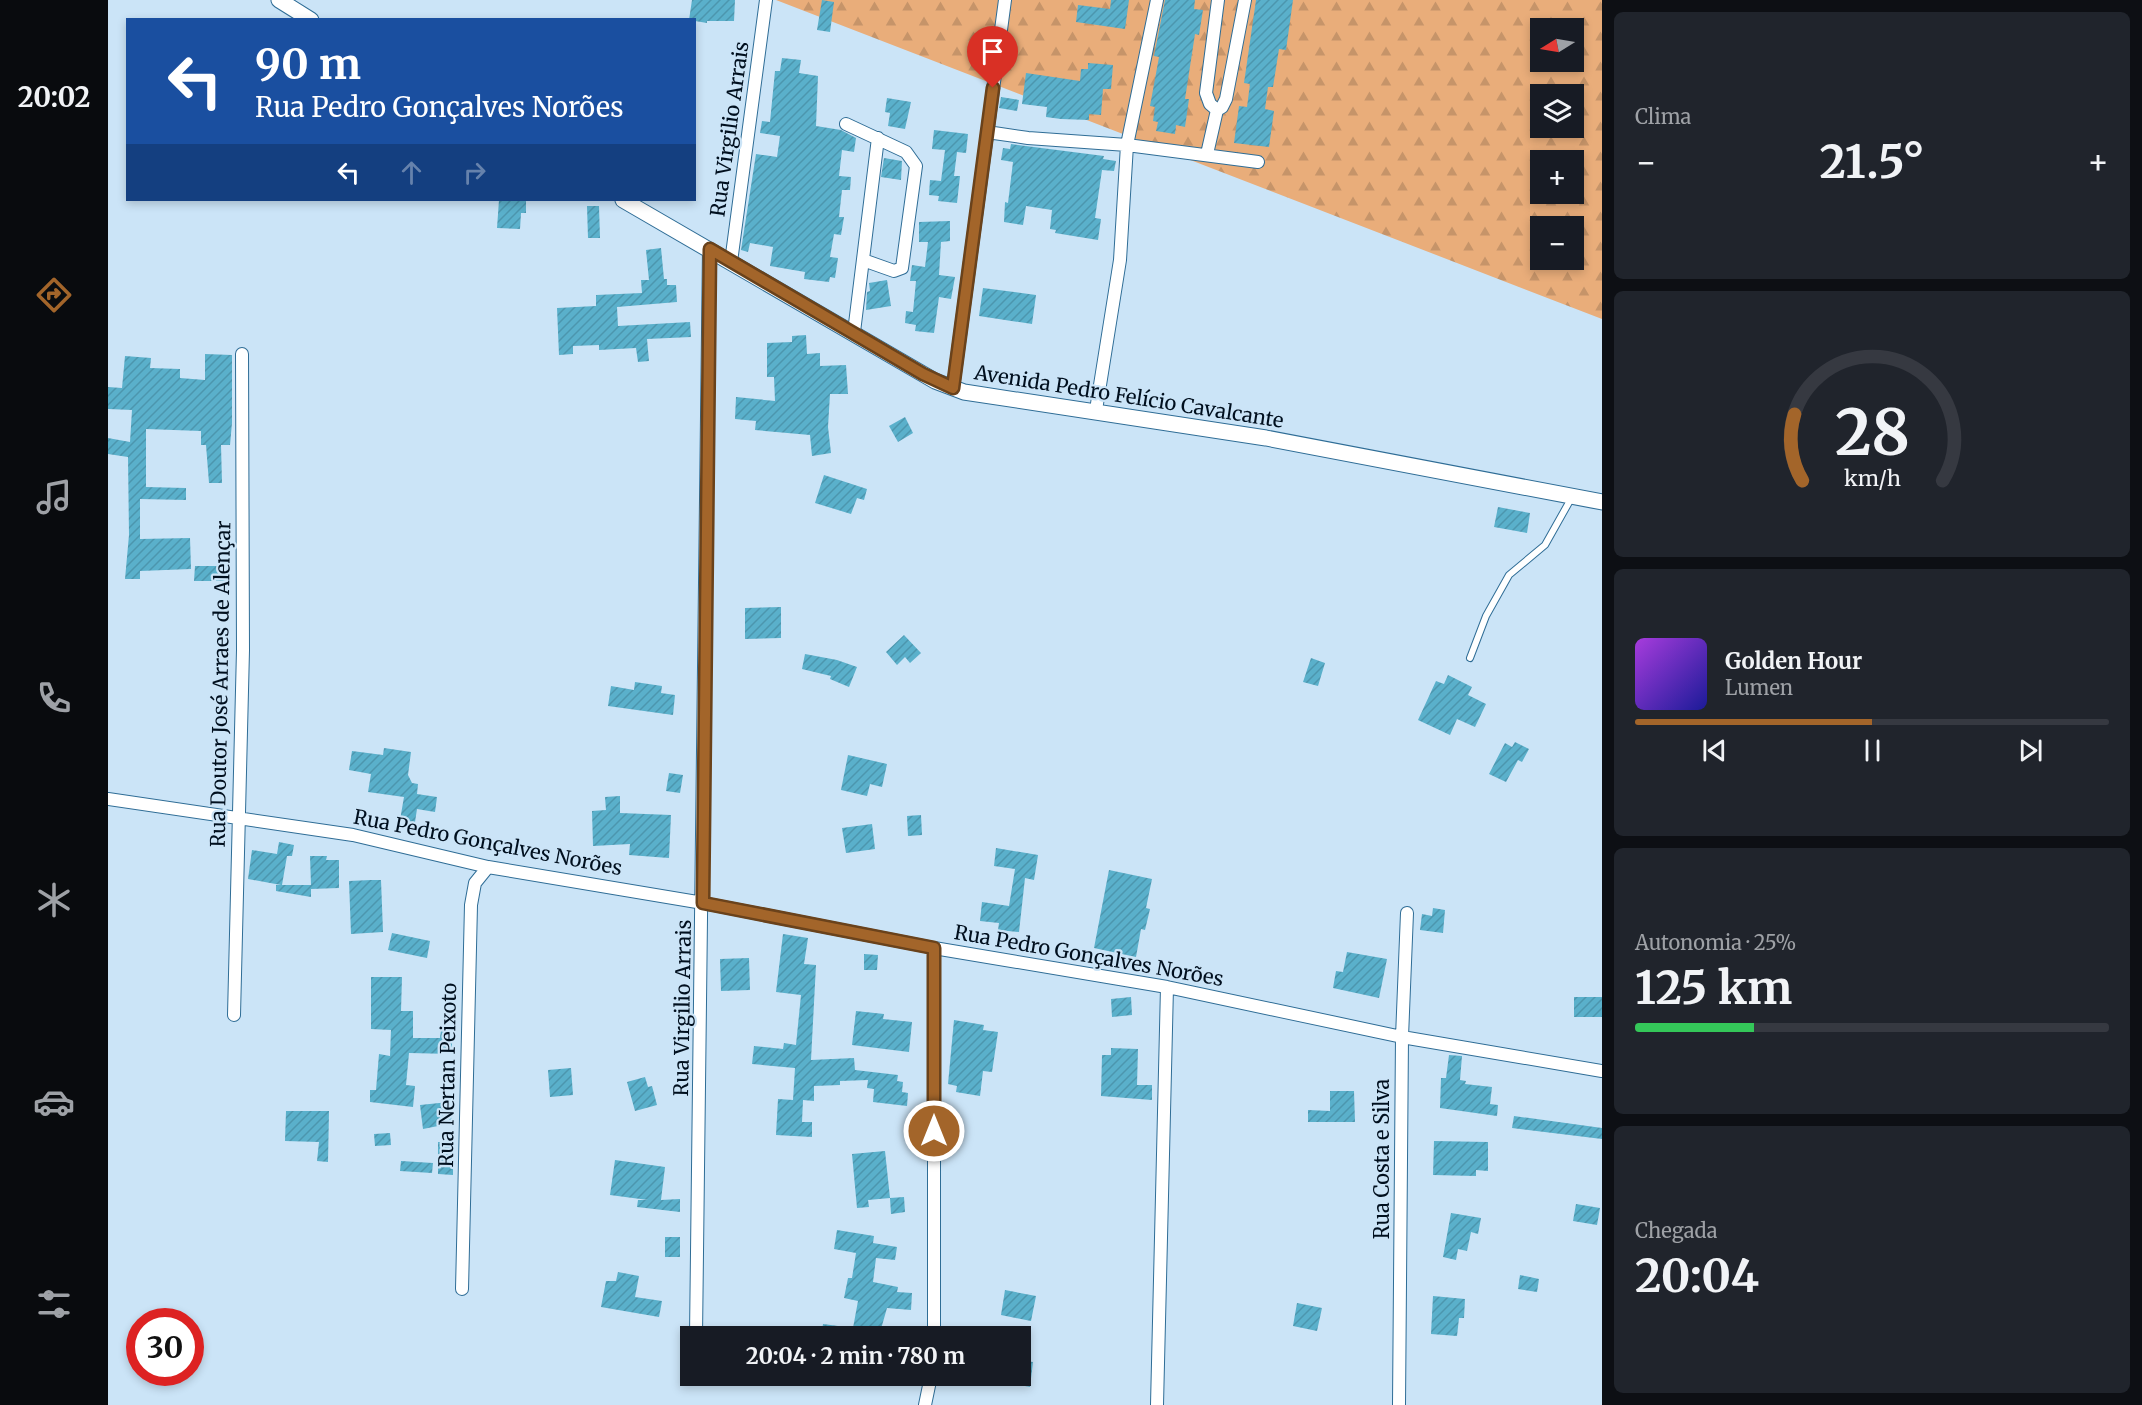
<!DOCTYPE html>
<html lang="pt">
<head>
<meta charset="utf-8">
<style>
  body { margin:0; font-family:Merriweather,serif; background:#20242c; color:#f1f3f6; height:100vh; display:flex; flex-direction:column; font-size:22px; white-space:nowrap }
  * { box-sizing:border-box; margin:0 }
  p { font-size:20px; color:#9ea1a6 }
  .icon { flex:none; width:33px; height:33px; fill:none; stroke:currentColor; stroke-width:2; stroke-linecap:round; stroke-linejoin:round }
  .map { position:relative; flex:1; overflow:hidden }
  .sheet { display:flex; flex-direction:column; gap:12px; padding:12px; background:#0d0f14; width:540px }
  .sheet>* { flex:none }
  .banner { position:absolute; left:18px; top:18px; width:570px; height:183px; border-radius:0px; box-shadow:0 3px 9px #0003; background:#1a4fa0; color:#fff; overflow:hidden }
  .needle { width:39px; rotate:259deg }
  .controls { position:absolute; left:1422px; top:18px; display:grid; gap:12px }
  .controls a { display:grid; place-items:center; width:54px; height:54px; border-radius:0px; background:#171b24; box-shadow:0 3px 9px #0003; font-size:30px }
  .speed { position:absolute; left:18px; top:1308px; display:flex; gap:12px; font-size:30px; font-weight:700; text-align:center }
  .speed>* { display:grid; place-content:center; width:78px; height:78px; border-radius:50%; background:#171b24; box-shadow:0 3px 9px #0003; line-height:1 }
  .speed .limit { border:9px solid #d22; background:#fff; color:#111 }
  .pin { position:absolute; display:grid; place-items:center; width:51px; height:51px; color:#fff; margin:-62px -26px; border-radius:50% 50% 50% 0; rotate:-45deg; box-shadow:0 0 6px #0007 }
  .pin .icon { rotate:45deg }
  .me { position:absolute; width:66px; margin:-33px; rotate:0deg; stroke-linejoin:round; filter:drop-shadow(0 0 4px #0008) }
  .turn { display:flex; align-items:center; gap:21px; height:126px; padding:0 30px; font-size:27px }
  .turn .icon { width:78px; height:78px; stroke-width:2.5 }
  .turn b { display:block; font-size:42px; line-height:51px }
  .lanes { display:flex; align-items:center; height:57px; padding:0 30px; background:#0003; justify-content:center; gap:30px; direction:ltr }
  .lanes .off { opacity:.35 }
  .big { font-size:45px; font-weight:700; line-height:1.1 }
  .sheet .widget { flex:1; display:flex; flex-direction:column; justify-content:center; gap:9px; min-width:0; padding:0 21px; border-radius:9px; background:#20242c }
  .sheet .dial { align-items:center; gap:0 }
  .dial svg { height:156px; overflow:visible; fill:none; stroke:#363941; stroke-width:7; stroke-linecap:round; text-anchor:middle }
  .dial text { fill:#f1f3f6; stroke:none }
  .song { display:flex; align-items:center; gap:18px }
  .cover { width:72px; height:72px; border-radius:9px; background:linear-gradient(135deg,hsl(280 70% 55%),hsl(240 70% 35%)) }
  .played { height:6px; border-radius:3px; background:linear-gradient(90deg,#a3652a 50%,#363941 50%) }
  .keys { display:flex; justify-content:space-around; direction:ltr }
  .heat { display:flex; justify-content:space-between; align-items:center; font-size:33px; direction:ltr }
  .charge { height:9px; border-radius:4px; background:linear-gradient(90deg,#34c759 25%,#363941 0) }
  .trip { position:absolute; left:572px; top:1326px; width:351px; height:60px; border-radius:0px; background:#171b24; box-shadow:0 3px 9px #0003; font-weight:700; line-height:60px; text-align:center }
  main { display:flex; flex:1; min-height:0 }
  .tabs { display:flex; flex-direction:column; width:108px; justify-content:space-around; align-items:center; background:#090b0e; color:#9ea1a6 }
  .tabs .icon { width:42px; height:42px }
  .tabs .current { color:#a3652a }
  .tabs b { font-size:27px; color:#f1f3f6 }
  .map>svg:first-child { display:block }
  .forest { fill:url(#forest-firs); fill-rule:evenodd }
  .building { fill:url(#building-hatch) }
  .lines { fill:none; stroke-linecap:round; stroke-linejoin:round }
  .service-casing { stroke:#2f6d96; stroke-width:8 }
  .minor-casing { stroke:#2f6d96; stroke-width:14 }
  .tertiary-casing { stroke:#2f6d96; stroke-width:17 }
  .service { stroke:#fff; stroke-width:6 }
  .minor { stroke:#fff; stroke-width:12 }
  .tertiary { stroke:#fff; stroke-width:15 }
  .route-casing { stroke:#6a421b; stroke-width:15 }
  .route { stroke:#a3652a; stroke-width:10 }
  .labels { text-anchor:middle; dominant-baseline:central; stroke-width:4.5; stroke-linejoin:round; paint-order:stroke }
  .street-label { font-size:20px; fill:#000f1e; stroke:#cbe4f7 }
</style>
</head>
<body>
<main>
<nav class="tabs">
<b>20:02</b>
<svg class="icon current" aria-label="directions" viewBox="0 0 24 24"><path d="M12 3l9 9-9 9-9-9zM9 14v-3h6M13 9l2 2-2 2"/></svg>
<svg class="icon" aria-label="music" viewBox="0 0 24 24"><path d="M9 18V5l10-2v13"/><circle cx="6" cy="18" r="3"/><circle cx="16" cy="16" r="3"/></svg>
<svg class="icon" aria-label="phone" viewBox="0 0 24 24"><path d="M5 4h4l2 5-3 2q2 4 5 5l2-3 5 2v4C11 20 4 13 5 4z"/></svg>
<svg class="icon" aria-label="climate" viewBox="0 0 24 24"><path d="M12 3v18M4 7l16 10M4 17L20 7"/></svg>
<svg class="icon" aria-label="car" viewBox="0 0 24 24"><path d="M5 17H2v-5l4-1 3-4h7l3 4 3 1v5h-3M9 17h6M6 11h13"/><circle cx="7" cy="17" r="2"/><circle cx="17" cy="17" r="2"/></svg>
<svg class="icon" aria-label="filters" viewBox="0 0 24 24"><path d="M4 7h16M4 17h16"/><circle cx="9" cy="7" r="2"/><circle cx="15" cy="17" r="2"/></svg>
</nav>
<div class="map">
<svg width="1494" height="1405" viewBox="0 0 1494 1405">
  <defs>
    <pattern id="forest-firs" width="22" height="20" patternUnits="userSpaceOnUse" patternTransform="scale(1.5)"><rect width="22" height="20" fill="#e9ad7a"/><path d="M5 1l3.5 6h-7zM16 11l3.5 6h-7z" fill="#c69469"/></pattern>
    <pattern id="building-hatch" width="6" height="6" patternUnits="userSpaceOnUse" patternTransform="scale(1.5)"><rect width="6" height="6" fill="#5ab0cb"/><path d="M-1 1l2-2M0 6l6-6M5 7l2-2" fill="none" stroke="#4c96ae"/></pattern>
  </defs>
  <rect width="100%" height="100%" fill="#cbe4f7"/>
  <path class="forest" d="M668,0H1494V319ZM1432,28H1466V62H1432ZM1432,94H1466V128H1432ZM1432,160H1466V194H1432ZM1432,226H1466V260H1432Z"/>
  <path class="building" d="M584,0H627L626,21H599V23L581,20Z
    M714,0L726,2L722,32L709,30Z
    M1003,0H1021L1017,29L968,22L970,5L1002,9Z
    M1057,0H1087L1086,9L1095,10L1091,35L1087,34L1077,99H1081L1077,127L1068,125L1067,134L1048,131L1050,122L1045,121L1047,107L1042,106L1051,57L1046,56Z
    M1148,0H1185L1178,50L1171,49L1165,87H1160L1157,109L1166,111L1161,147L1126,143L1131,106L1139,107L1142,84L1136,83Z
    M674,58L693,60L691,73L710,76L708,126L733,130L748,138L746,152L734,150L731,176L743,177L742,190H734L731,217H736L733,235L726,234L722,257L730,258L727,278L722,277L721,282L696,279L697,272L662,266L665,247L642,243L640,252L633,250L648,154L669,157L672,136L652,133L654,121L662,122L667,71H672Z
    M980,63L1005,65L1003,89H995L993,115L981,114V120L953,119L938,117L939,107L914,104L918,73L972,81L973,69H980Z
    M893,97L911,100L909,111L891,108Z
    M779,98L803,102L797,129L780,126L782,113L777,112Z
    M826,130L860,134L858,153L849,152L846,176H852L849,203L830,201L831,196L821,195L822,180L833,181L837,150L824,149Z
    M903,144L996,156L995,159L1008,161L1006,171L994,170L987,218L993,219L990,240L947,233L948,230L942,229L944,210L918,206L915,225L896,222L897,202L900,203L905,162L893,160L895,148L902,149Z
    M776,158L794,161L793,180L773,177Z
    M391,200H418V213H413L412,229L389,228Z
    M479,206H491L492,238H480Z
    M842,221V241L833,242L831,275L847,277L843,299L831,297L826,333L807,331L808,325L797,323L798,311L805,312L808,281H802L804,265L817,267L820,242H811V222Z
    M553,248L556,279H559V285H568L569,302L509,307L510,326L582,322L583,337L539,339L541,361L530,362L528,348L491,350V345L465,346V354L451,355L449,308L488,306V295L534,293L533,280H541L538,250Z
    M779,280L783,306L758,310L759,292L762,291L761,283Z
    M875,288L928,295L924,324L871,316Z
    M698,335L699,354L712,353V366L738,365L740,394H722L720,427L723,453L704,456L702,435L647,430L648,421L627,419L628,397L667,401L666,377H659V343L684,342V336Z
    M97,354L124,355V423L122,445H113L114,483H101L98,445H93V431L38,429V487L78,488V500L32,499V539L82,538L83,569L32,571V579H17L21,535L20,457L0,454V438L22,442L24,410L0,409V387L14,388L17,356L43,358L42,368L72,369V378L97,380Z
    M797,417L805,433L790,442L781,426Z
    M716,475L759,489L756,500L749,498L743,514L707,503Z
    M1390,507L1422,513L1419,533L1386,527Z
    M87,566H118V581H86Z
    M673,607V638L637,639V608Z
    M796,635L813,653L802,663L797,657L789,665L778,652Z
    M697,654L729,660L749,667L741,687L722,679L723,676L694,669Z
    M1203,658L1217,663L1210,686L1195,682Z
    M1340,675L1364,687L1360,695L1378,704L1367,727L1349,719L1342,735L1310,720L1328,681L1336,684Z
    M527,682L554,686L553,693L567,695L565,715L500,706L503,686L526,690Z
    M1407,742L1421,749L1414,762L1410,760L1398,782L1381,774L1397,743L1404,747Z
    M276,748L303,752L300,775L304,783L310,784L309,794L329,797L327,812L309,809L307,822L292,820L296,797L260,792L263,774L241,770L244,751L275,755Z
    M740,755L779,764L774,787L762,784L759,796L733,790Z
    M561,773L575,775L572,793L558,791Z
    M512,796V813L563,815L561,858L521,855L522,844L485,846L484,811L498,810L497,797Z
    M813,815L814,835L800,836L799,816Z
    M764,824L767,849L738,853L734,828Z
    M171,842L186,845L184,856H179L174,885H203L202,856H219L218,860H231V888L203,889V897L168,891V885H173L140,879L144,850L169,854Z
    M888,848L930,855L926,880L917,878L911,932L890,930L891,923L872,921L874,902L901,906L907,869L886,866Z
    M1001,870L1044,879L1038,908L1042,909L1037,930L1033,929L1028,957L986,948Z
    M263,880H273L275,932L243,934L241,881Z
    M1325,908L1337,910L1335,933L1312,930L1314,914L1324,916Z
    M284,933L322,941L319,958L280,950Z
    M675,934L700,938L696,964L708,965L703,1060L746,1058L747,1070L790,1075L789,1081L795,1082L794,1092L800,1093L799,1106L765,1102L766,1089L759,1088L760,1080L732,1081V1085L706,1086V1101L695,1100L694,1122H704V1137L668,1135L670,1099L685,1100L687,1068L644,1064L646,1046L675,1049L676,1043L688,1045L693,995L668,992Z
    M1239,952L1279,959L1271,998L1225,988L1228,971L1235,972Z
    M756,954L770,955L769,970H756Z
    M641,958L642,990L613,991L612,959Z
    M263,977H294L293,1011H305V1038H332L333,1030H344V1054L301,1053L298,1085L307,1086L305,1107L262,1102V1090H268L271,1054L282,1056L283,1030L263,1029Z
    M1023,997L1024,1015L1004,1017L1003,999Z
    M1466,997H1494V1017H1466Z
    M748,1011L776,1014L775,1019L804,1022L801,1052L744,1045Z
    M846,1020L876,1025L875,1030L890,1032L884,1072L875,1071L872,1096L848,1092L849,1086L840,1084Z
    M1003,1048L1030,1049L1029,1085H1044V1100L993,1096L994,1055H1003Z
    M1341,1055L1354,1056L1352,1080L1358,1081L1357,1084L1384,1087L1382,1104L1390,1105L1389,1116L1332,1108L1333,1078H1338Z
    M463,1068L465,1095L442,1097L440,1070Z
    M537,1077L540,1087L544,1086L549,1105L527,1111L519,1082Z
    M1222,1091H1246L1247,1122H1200V1110L1222,1111Z
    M341,1102L345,1123L315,1129L312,1105Z
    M178,1111H221L220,1162L209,1161L211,1142L177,1141Z
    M1406,1116L1494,1128V1139L1404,1128Z
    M282,1133L283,1145L267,1146L266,1134Z
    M1326,1141L1380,1142V1171L1368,1170V1176L1325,1175Z
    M330,1142H345V1175L330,1174Z
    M777,1151L782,1198L760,1200L761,1207L749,1208L744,1154Z
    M507,1160L557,1167L553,1200L572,1199V1212L529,1207L530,1200H540L502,1195Z
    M293,1161L325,1163L324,1173L292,1171Z
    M796,1197L797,1212L783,1214L782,1198Z
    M1468,1204L1492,1208L1489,1225L1465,1221Z
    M1343,1213L1373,1218L1370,1234L1363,1232L1359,1251L1350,1249L1348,1260L1335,1257Z
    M729,1230L766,1236L765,1243L789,1247L787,1260L768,1258L765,1282L790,1287L789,1292L804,1293L803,1310L779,1308L771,1336H713L715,1324L745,1328L750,1301L736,1298L740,1278H744L748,1253L726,1249Z
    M557,1237H572V1257H557Z
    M510,1272L531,1276L527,1297L554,1301L551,1317L493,1307L498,1281H508Z
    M1412,1275L1431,1279L1429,1292L1410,1289Z
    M897,1290L928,1296L923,1321L893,1315Z
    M1325,1296L1357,1299L1356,1318H1351L1349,1336L1323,1334Z
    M1189,1303L1214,1308L1209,1331L1185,1326Z
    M912,1360L925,1362L922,1387L912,1385Z"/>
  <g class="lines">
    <defs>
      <path id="service" d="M1362,658L1378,616L1401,575L1437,545L1464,497"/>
      <path id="minor" d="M1109,110L1102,104L1098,93L1110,0
        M738,124L798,152L808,166L794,268L786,271L755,260
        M879,132L920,138L1019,145L1150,162
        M1099,154L1109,110L1114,107L1118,99L1137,0
        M623,262L658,0
        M746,332L770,138
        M845,388L897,0
        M988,410L1012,260L1019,145L1049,0
        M0,799L245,835L380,867L595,903L826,948L1059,987L1294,1037L1494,1071
        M126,1015L135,650L134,354
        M354,1289L363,905L367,883L380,867
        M588,1336L601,249
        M826,1336V948
        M817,1405L823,1376
        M1049,1405L1059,987
        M1291,1405L1294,1037L1299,913"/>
      <path id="tertiary" d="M171,0L203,20
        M515,200L827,381L856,392L1158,438L1494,502"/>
    </defs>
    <use href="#service" class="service-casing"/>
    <use href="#minor" class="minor-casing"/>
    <use href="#tertiary" class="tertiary-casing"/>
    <use href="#service" class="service"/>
    <use href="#minor" class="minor"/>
    <use href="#tertiary" class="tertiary"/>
  </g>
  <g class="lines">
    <defs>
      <path id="route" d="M826,1131V948L595,903L602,249L815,374L845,388L885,88"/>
    </defs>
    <use href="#route" class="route-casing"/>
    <use href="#route" class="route"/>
  </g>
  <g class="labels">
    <g class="street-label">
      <text transform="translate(621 129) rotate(-82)">Rua Virgilio Arrais</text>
      <text transform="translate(1021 396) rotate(9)">Avenida Pedro Felício Cavalcante</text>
      <text transform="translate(112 684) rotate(-89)">Rua Doutor José Arraes de Alençar</text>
      <text transform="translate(380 842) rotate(11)">Rua Pedro Gonçalves Norões</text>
      <text transform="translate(981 955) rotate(10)">Rua Pedro Gonçalves Norões</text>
      <text transform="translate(574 1008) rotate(-89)">Rua Virgilio Arrais</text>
      <text transform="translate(339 1075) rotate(-89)">Rua Nertan Peixoto</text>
      <text transform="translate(1273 1159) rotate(-90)">Rua Costa e Silva</text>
    </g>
  </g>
</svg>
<div class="controls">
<a><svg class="needle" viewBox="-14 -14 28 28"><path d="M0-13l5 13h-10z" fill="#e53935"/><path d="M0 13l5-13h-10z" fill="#9ea1a6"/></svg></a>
<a><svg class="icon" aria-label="layers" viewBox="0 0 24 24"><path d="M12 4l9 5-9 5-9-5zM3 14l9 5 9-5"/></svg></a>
<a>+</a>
<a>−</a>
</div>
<div class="speed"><div class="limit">30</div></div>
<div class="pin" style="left:885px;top:88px;background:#d93025"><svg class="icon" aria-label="arrive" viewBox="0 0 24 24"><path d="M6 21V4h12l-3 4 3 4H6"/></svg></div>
<svg class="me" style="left:826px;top:1131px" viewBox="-20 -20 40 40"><circle r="17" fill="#a3652a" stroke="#fff" stroke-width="3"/><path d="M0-11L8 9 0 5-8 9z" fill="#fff"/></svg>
<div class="trip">20:04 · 2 min · 780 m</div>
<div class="banner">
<div class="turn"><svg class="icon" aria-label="left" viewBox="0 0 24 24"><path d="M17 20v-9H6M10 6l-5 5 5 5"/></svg><div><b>90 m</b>Rua Pedro Gonçalves Norões</div></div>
<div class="lanes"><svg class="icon" aria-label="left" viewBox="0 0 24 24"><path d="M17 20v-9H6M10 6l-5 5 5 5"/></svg><svg class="icon off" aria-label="ahead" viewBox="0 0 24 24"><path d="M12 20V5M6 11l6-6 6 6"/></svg><svg class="icon off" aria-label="right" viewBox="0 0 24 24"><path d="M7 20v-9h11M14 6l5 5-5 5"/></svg></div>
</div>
</div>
<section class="sheet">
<div class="widget"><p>Clima</p>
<div class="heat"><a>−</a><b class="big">21.5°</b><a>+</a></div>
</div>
<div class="widget dial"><svg viewBox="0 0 100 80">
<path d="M14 69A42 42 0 1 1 86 69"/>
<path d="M14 69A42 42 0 0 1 10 35" stroke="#a3652a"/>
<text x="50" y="56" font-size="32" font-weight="700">28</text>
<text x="50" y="72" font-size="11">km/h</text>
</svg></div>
<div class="widget">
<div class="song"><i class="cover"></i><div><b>Golden Hour</b><p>Lumen</p></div></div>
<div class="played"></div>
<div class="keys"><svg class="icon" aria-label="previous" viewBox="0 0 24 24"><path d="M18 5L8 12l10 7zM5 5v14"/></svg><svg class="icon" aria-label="pause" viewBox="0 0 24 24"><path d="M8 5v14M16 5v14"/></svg><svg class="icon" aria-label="next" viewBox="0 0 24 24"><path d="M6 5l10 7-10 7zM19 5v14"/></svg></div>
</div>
<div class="widget"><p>Autonomia · 25%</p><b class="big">125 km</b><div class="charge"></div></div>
<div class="widget"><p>Chegada</p><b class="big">20:04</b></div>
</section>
</main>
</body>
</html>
